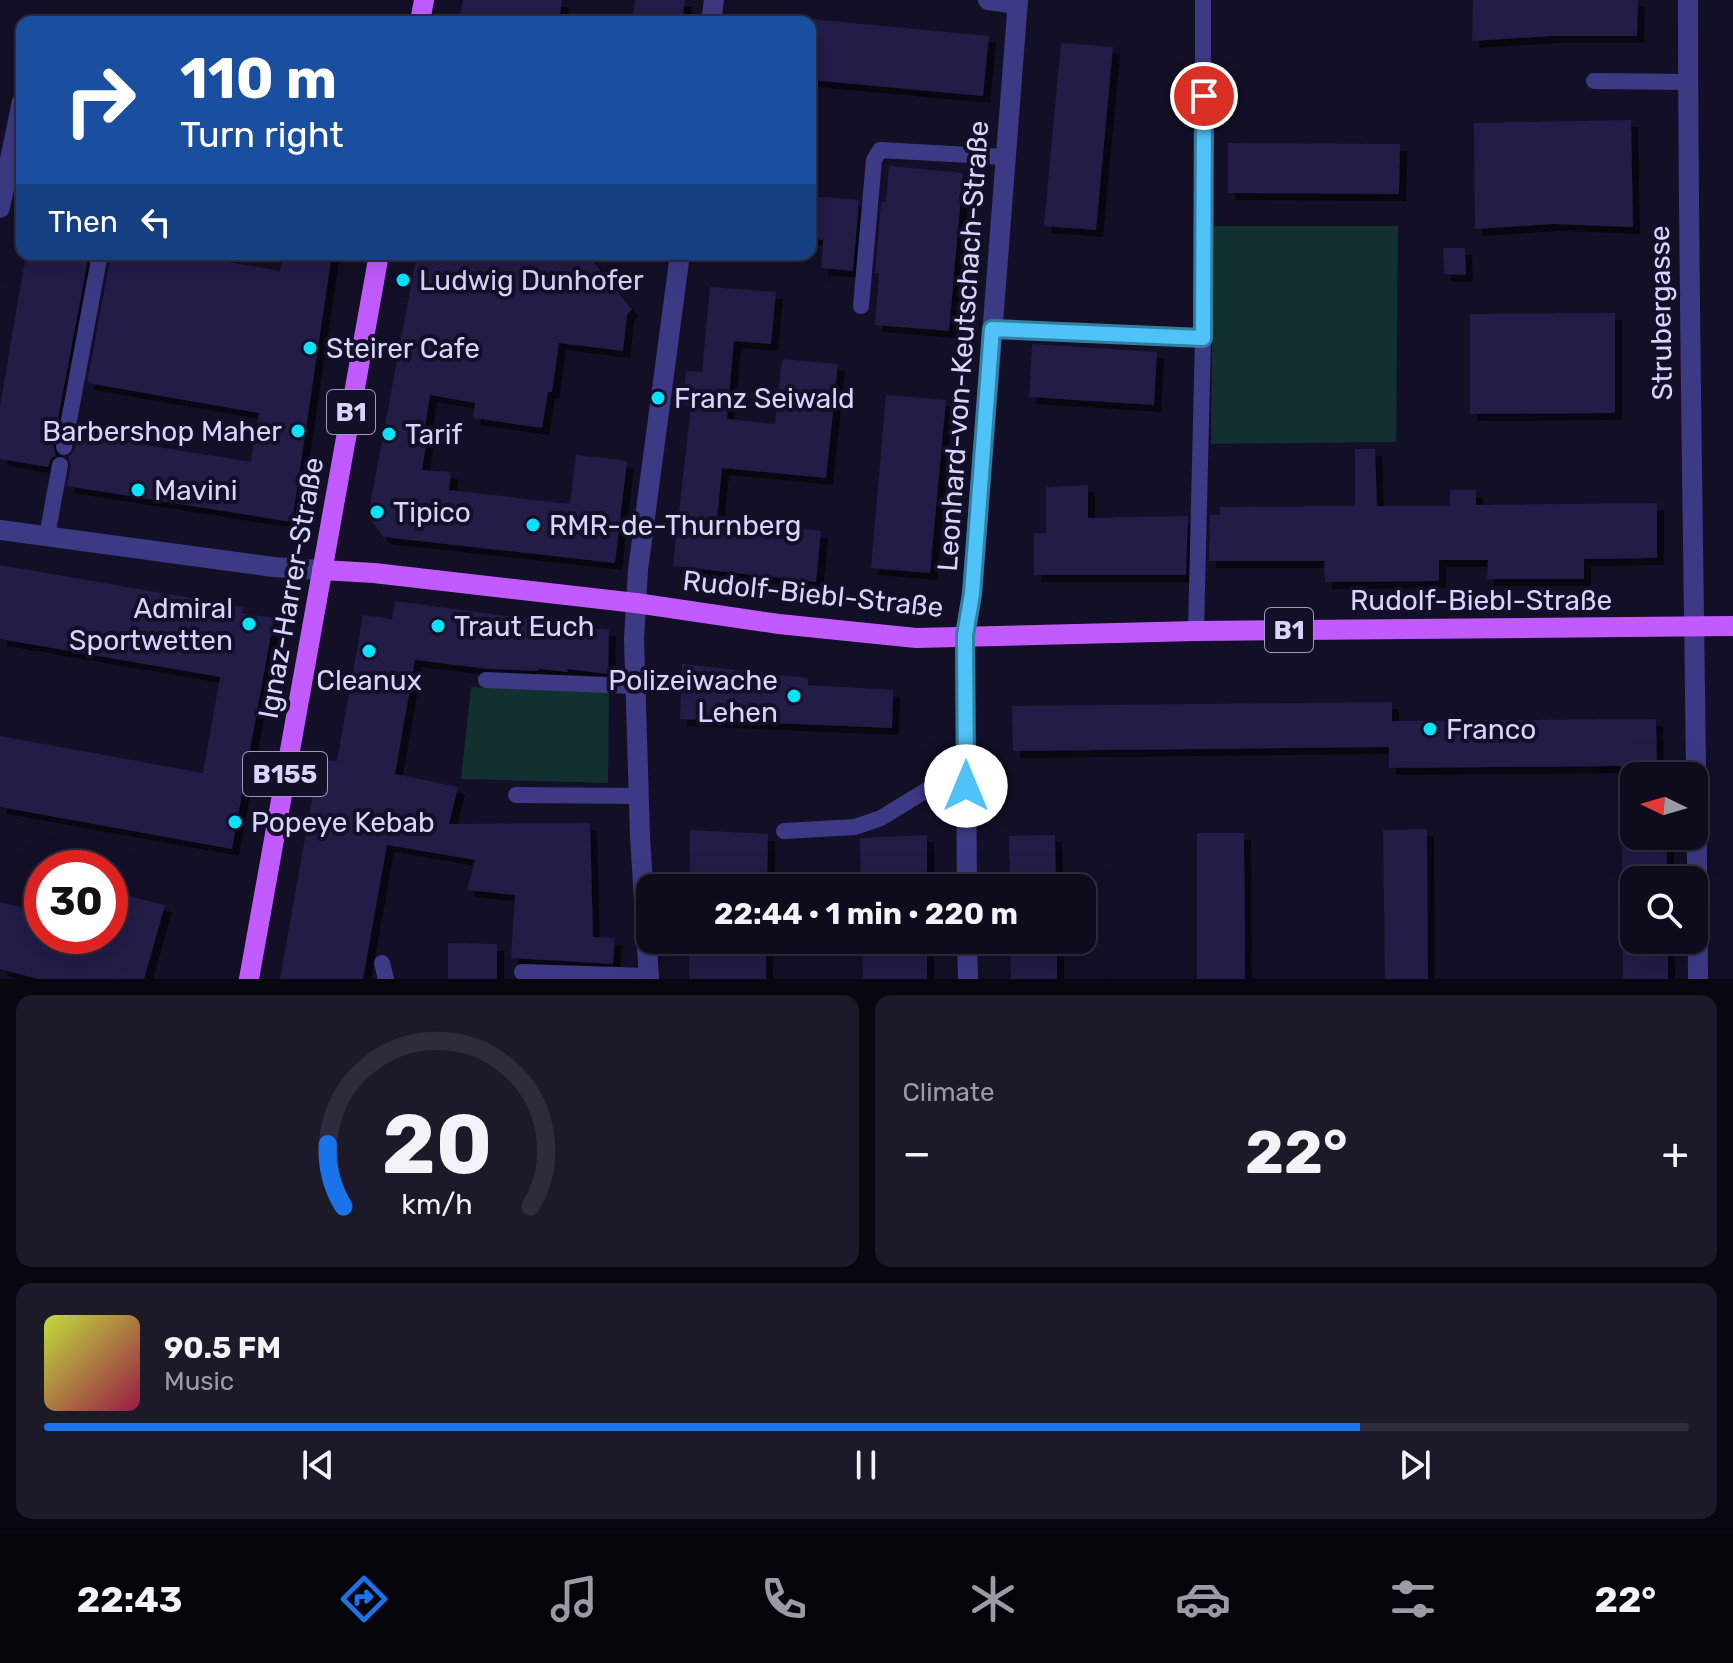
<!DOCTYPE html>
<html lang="en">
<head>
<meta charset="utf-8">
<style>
  body { margin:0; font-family:Rubik,sans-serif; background:#1c1929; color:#f1f3f6; height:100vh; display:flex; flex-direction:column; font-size:30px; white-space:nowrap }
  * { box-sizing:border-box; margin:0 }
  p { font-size:26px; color:#9b9ba3 }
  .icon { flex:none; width:44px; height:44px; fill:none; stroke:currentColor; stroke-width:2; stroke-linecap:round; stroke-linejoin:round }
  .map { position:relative; height:979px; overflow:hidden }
  .details { display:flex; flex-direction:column; gap:16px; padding:16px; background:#08060f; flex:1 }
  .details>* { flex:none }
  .top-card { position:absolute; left:16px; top:16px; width:800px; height:244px; border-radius:16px; box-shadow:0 8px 32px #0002,0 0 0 2px #2e2b3b; background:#1a4fa0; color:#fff; overflow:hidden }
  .needle { width:52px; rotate:275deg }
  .tools { position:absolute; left:1620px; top:762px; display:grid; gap:16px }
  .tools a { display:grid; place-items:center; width:88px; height:88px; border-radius:16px; background:#0e0b1c; box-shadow:0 8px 32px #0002,0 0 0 2px #2e2b3b; font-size:40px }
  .speed { position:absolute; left:24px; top:850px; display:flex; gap:16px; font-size:40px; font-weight:700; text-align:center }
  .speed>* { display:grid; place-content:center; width:104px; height:104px; border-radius:50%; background:#0e0b1c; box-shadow:0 8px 32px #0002,0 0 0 2px #2e2b3b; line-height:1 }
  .speed .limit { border:12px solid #d22; background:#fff; color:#111 }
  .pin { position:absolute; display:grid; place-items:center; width:68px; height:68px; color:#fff; margin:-34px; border:4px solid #fff; border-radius:50%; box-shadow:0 2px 8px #0007 }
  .me { position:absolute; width:88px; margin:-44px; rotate:0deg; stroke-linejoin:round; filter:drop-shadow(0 0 6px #0008) }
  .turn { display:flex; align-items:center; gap:28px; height:168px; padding:0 32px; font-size:36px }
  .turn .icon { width:104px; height:104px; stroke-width:2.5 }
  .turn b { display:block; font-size:56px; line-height:68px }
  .then { display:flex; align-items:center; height:76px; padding:0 32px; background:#0003; gap:16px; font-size:30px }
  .big { font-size:60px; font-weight:700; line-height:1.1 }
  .details .widget { flex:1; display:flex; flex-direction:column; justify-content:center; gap:12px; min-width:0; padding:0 28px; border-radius:16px; background:#1c1929 }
  .details .dial { align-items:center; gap:0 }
  .dial svg { height:208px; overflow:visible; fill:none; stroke:#2e2b3b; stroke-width:7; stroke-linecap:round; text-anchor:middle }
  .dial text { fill:#f1f3f6; stroke:none }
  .song { display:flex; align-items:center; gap:24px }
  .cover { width:96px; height:96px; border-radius:12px; background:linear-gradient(135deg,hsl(70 70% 55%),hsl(340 70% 35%)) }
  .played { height:8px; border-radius:4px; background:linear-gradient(90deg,#1a73e8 80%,#2e2b3b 80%) }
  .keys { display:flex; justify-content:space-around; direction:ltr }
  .heat { display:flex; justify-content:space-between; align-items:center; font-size:44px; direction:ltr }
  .details .tiles { flex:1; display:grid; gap:16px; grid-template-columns:1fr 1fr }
  .widget:last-child { grid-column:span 2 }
  .trip { position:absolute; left:636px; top:874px; width:460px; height:80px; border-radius:16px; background:#0e0b1c; box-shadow:0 8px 32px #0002,0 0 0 2px #2e2b3b; font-weight:700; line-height:80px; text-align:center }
  .menu { display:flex; height:128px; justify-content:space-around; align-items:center; background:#06040b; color:#9b9ba3 }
  .menu .icon { width:56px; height:56px }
  .menu .active { color:#1a73e8 }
  .menu b { font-size:36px; color:#f1f3f6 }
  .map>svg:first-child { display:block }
  .green { fill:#12302f }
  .building { fill:#241b47; filter:url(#shadow) }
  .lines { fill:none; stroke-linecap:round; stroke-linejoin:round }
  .service { stroke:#3d3a85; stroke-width:16 }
  .minor { stroke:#3d3a85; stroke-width:20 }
  .primary { stroke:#c25bff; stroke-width:20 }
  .route-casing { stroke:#337fa1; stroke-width:20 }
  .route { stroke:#4fc3f7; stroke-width:14 }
  .poi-dot { fill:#00e5ff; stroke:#130f26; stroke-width:3 }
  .labels { text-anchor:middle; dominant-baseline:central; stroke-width:8; stroke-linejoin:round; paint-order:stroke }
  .shield { fill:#130f26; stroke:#9e99be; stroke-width:2 }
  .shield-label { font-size:26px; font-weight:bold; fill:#d9d4ff }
  .poi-label { font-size:28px; fill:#d9d4ff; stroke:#130f26; text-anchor:start }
  .street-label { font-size:28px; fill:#d9d4ff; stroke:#130f26 }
</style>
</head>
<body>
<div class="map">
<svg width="1733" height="979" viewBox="0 0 1733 979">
  <defs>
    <filter id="shadow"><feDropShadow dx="7" dy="7" stdDeviation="0" flood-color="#0009"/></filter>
  </defs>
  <rect width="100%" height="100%" fill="#130f26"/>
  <path class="green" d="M1213,226H1398L1396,442L1211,444Z
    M471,687L609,692L608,783L461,779Z"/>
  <path class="building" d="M463,0H562L559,22H459Z
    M635,0H685L682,22H632Z
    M1473,0H1638L1637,36H1551L1472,41Z
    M810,19L989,36L983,96L810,80Z
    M1061,43L1113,47L1096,230L1044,226Z
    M1631,120L1633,227L1553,224L1475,229L1474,123Z
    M1228,143L1400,144L1399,194L1228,193Z
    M889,166L963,173L949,331L875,325L879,273H875L881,202H886Z
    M810,196L859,200L853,271L821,268L823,240L810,238Z
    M1443,248H1465L1466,275L1444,274Z
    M26,254H89L53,445L56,455L51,459L48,467L0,459V406Z
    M111,254H182L280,271L283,254H332L292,522L67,486L71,466L68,457L75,450L78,434L251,462L259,413L87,383Z
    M417,254H587L632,309L627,315L623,351L559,343L552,392H548L542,428L473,418L475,403L430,395L424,434L427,438L422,470L451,472L449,490L570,504L576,455L627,461L615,563L383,537L368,516Z
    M710,287L776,292L771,344L734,341L727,419L775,424L782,359L838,364L826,478L722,468L717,519L821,531L816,582L673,566L691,405L683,404L686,371L702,372Z
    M1615,313V413L1470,414V314Z
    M1032,344L1157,352L1154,405L1029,397Z
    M886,395L946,400L930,573L871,568Z
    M1355,449H1375L1377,506H1450V490H1476V505L1657,503V558L1584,559V579H1487L1488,560H1439V581L1325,582L1324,561H1209L1210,515H1220V507L1355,506Z
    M1088,485V518L1188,516L1186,575H1034V533H1046V487Z
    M0,565L243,607L242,613L274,618L232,849L0,807V736L203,773L220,677L0,639Z
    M395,601L609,630L608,674L567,669L568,672L539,669V671L488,669L415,660L395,774L458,787L449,824L590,823L593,937L615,938L613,964L511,958L515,895L467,890L475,860L387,845L363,979H280L319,759L337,761L363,615L392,619Z
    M682,664L808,678V685L893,690L892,728L680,719Z
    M1392,702V721L1656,719L1657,776H1621V766L1389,768V747L1013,751L1012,706Z
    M1427,829L1428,979H1385L1383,830Z
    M690,830L768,834L767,888H690Z
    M1197,833H1244L1245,979H1197Z
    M927,835V888H861L860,838Z
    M1055,835L1056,888H1010L1009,836Z
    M1622,836H1667V880H1622Z
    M120,894L165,905L144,979H38L0,969V902L42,913V936H111Z
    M689,940H766V979H689Z
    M862,940H927V979H863Z
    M1010,940H1057V979H1011Z
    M1623,940H1668V979H1623Z
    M448,943L497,944V979H448Z"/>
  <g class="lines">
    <path class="service" d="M1594,81L1688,82
      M861,306L874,160L880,150L1006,157
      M992,329L1203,338
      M64,447L100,254
      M47,536L60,465
      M1196,631L1203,338V0
      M486,680L634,686
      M516,795L638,796
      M784,831L855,827L881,818L930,788L966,786
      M382,963L386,979
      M522,972L649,976"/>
    <path class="minor" d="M988,0L1018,4
      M1688,0C1688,326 1696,653 1698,979
      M711,22L714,0
      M0,208L22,101
      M0,530L273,567L322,570
      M967,888L965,635L972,594L1018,0
      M967,940L968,979
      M649,979L640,836L634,639L638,570L680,254"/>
    <path class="primary" d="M420,22L424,0
      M322,570L374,573L636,603L779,624L916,638L1196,631L1733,626
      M249,979L379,254"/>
  </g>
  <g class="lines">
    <defs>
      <path id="route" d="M966,786L965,635L972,594L992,329L1203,338L1204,96"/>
    </defs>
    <use href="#route" class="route-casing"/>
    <use href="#route" class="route"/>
  </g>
  <g class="poi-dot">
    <circle cx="403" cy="280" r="8"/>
    <circle cx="310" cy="348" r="8"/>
    <circle cx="658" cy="398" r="8"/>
    <circle cx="298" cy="431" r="8"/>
    <circle cx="389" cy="434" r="8"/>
    <circle cx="138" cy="490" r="8"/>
    <circle cx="377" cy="512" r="8"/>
    <circle cx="533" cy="525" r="8"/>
    <circle cx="249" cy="624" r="8"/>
    <circle cx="438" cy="626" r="8"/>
    <circle cx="369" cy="651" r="8"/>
    <circle cx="794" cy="696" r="8"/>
    <circle cx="1430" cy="729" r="8"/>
    <circle cx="235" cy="822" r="8"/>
  </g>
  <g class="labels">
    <g class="shield">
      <rect x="327" y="390" width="48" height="44" rx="6"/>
      <rect x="1265" y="608" width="48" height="44" rx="6"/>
      <rect x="243" y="752" width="84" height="44" rx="6"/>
    </g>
    <g class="shield-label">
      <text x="351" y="412">B1</text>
      <text x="1289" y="630">B1</text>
      <text x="285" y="774">B155</text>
    </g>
    <g class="poi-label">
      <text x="419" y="280">Ludwig Dunhofer</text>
      <text x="326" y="348">Steirer Cafe</text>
      <text x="674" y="398">Franz Seiwald</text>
      <text x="282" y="431" text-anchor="end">Barbershop Maher</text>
      <text x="405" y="434">Tarif</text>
      <text x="154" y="490">Mavini</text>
      <text x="393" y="512">Tipico</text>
      <text x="549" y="525">RMR-de-Thurnberg</text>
      <text x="233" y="608" text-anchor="end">Admiral<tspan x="233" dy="32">Sportwetten</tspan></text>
      <text x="454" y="626">Traut Euch</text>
      <text x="369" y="680" text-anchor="middle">Cleanux</text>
      <text x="778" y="680" text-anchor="end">Polizeiwache<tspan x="778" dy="32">Lehen</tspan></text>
      <text x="1446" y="729">Franco</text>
      <text x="251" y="822">Popeye Kebab</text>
    </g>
    <g class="street-label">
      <text transform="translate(1661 313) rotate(-91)">Strubergasse</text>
      <text transform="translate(963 346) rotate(-86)">Leonhard-von-Keutschach-Straße</text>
      <text transform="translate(291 588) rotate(-80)">Ignaz-Harrer-Straße</text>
      <text transform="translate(813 594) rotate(6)">Rudolf-Biebl-Straße</text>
      <text x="1481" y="600">Rudolf-Biebl-Straße</text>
    </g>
  </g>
</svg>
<div class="tools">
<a><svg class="needle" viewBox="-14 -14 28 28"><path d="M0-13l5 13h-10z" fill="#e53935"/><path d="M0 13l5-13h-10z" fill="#9b9ba3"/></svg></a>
<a><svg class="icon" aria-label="search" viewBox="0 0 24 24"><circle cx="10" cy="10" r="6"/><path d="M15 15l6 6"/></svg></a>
</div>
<div class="speed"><div class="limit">30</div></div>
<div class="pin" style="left:1204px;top:96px;background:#d93025"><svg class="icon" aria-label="arrive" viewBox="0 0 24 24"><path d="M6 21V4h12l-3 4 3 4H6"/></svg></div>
<svg class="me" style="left:966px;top:786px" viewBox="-20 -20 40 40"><circle r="19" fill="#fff"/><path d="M0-13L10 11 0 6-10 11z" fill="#4fc3f7"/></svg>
<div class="trip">22:44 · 1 min · 220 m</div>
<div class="top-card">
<div class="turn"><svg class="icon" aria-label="right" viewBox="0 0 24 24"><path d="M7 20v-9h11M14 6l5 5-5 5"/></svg><div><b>110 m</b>Turn right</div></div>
<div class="then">Then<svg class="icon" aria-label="left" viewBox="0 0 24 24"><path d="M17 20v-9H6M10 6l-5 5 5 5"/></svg></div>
</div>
</div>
<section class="details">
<div class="tiles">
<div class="widget dial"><svg viewBox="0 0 100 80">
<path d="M14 69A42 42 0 1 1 86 69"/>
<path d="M14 69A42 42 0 0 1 8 45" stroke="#1a73e8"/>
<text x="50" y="56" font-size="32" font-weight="700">20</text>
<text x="50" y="72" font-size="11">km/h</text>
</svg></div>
<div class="widget"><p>Climate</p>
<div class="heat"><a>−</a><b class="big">22°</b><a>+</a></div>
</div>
<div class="widget">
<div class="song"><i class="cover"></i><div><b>90.5 FM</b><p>Music</p></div></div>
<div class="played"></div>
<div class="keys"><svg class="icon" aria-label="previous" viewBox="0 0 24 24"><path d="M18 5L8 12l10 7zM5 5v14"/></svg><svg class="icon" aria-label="pause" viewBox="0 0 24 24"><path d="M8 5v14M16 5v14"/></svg><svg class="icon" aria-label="next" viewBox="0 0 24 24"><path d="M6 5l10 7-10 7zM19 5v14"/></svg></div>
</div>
</div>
</section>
<nav class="menu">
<b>22:43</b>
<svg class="icon active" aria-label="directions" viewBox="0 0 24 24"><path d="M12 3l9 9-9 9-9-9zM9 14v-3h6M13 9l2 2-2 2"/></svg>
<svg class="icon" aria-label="music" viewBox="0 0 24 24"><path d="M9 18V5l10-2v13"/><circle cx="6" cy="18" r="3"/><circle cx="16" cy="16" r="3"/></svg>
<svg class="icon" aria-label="phone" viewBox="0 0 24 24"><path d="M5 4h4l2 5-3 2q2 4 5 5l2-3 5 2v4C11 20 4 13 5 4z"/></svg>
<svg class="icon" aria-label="climate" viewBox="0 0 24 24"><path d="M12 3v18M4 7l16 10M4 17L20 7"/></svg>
<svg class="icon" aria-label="car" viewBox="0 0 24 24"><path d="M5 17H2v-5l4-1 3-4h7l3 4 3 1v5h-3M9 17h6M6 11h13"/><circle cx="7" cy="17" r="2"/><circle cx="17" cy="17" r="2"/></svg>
<svg class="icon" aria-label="filters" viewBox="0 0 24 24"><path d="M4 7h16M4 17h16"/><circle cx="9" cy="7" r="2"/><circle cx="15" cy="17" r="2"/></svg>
<b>22°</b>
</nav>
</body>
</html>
